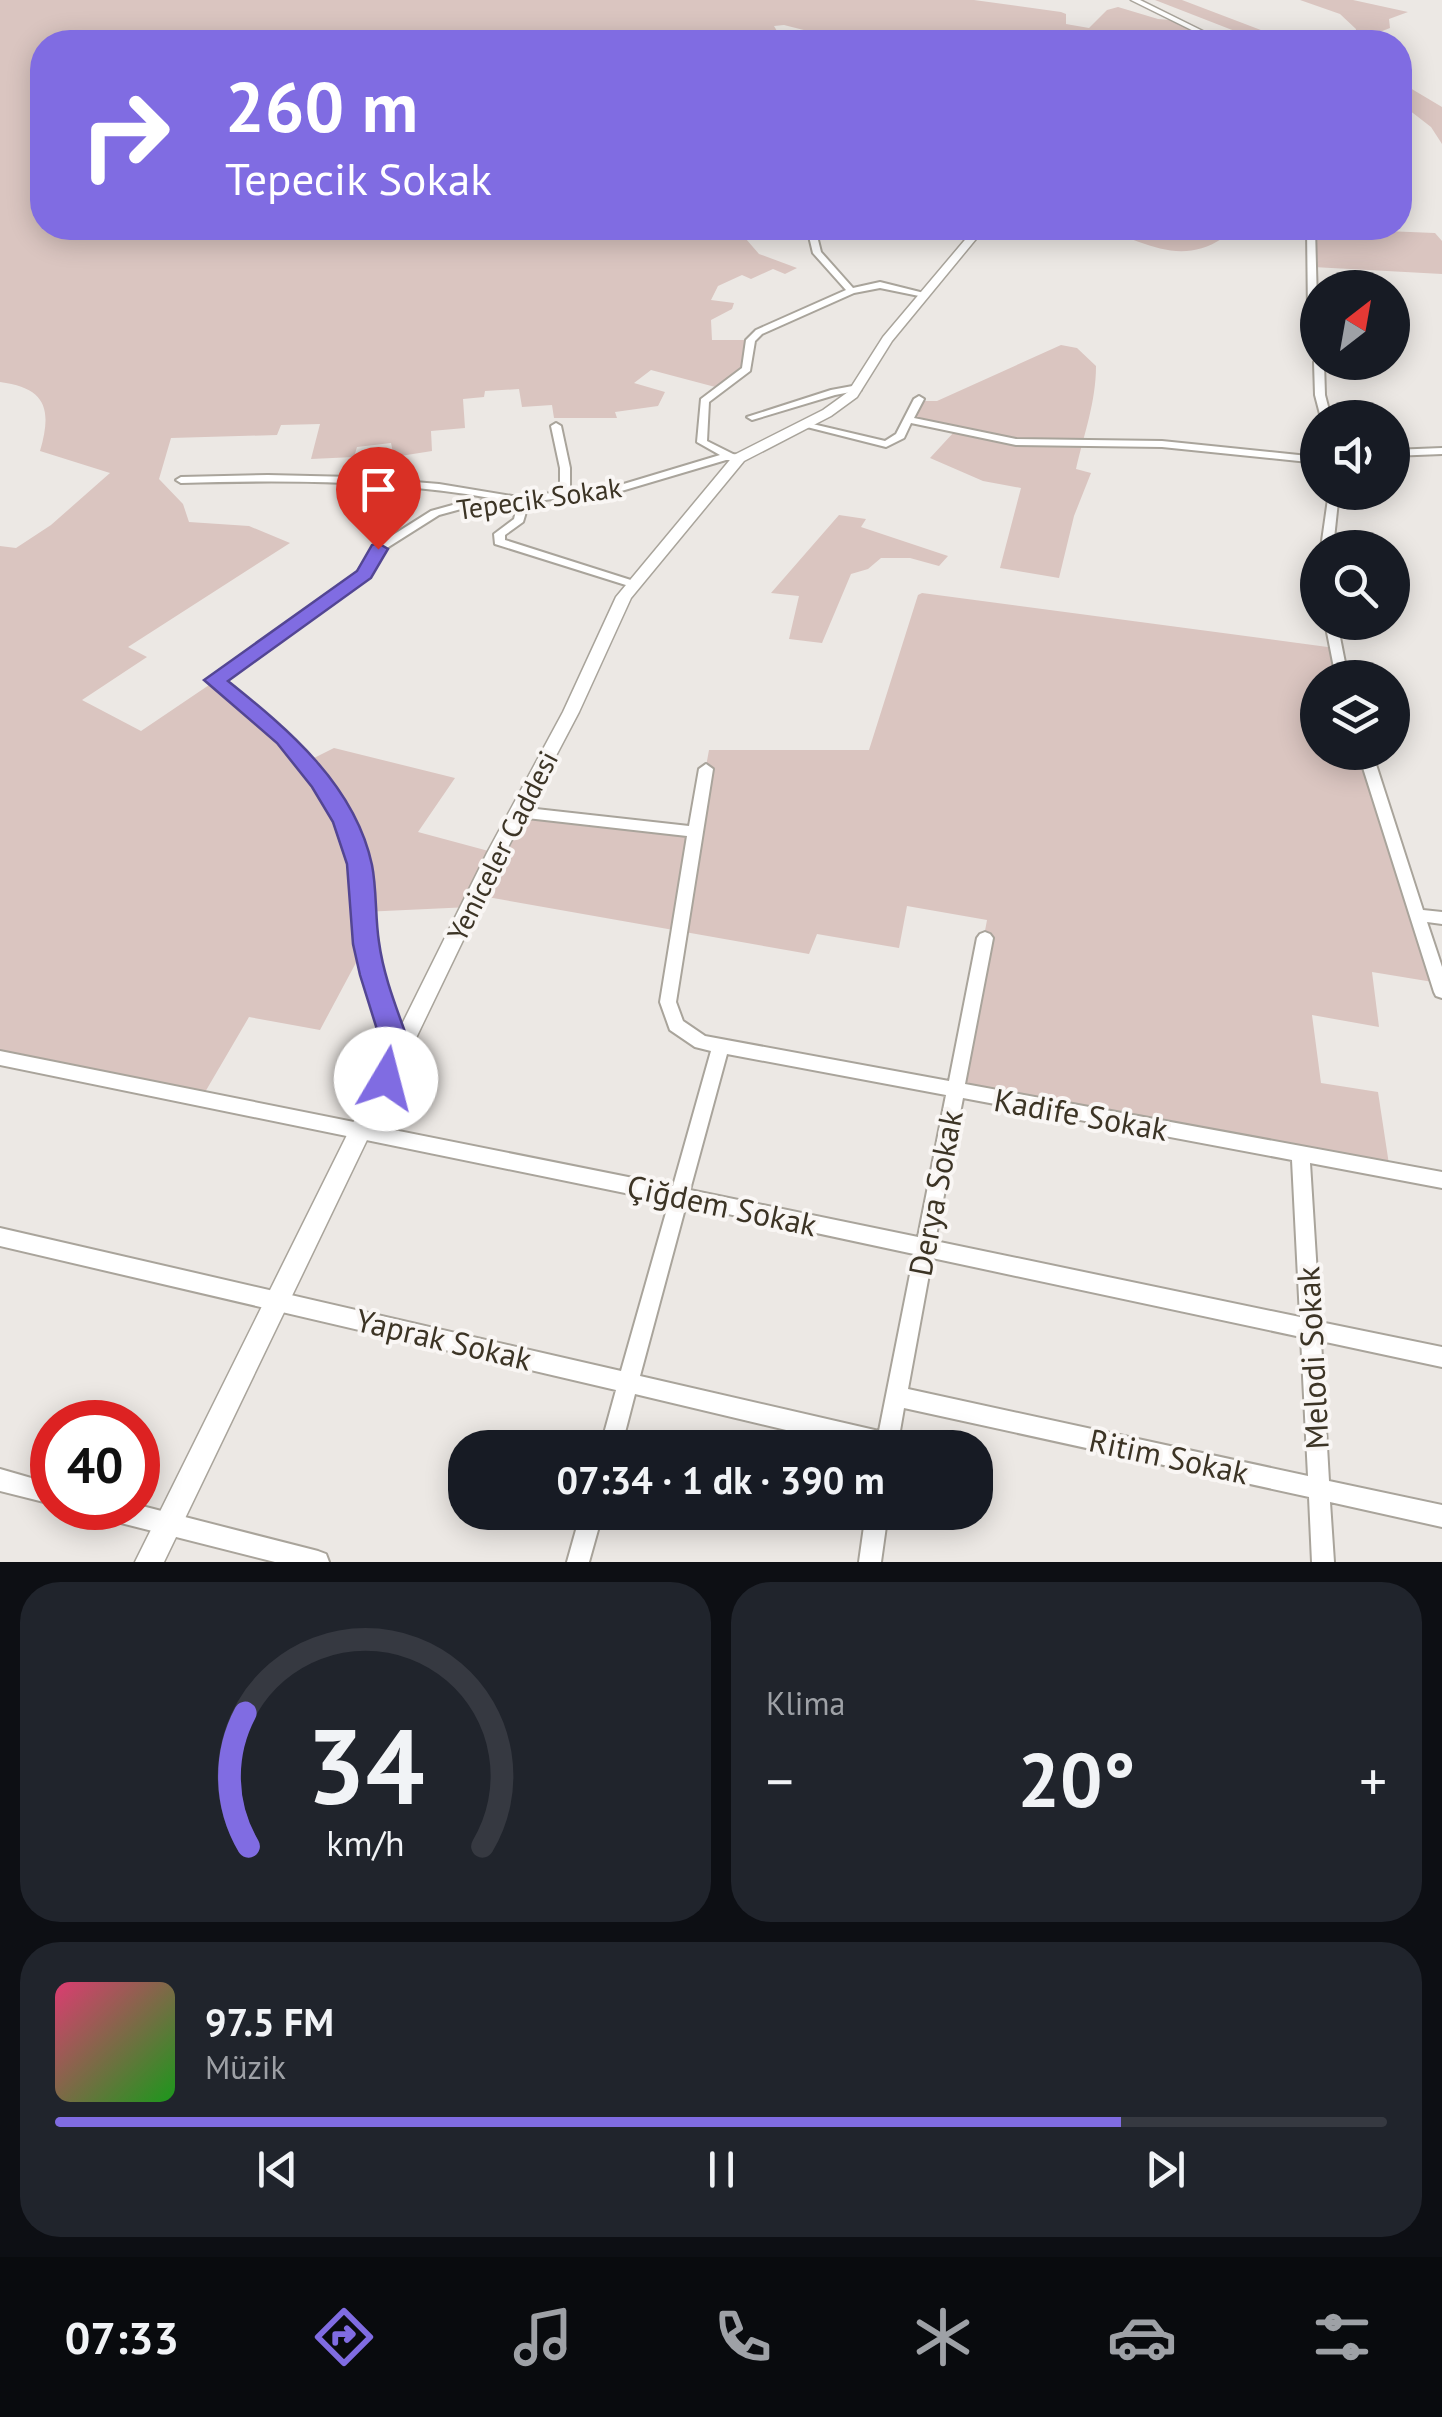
<!DOCTYPE html>
<html lang="tr">
<head>
<meta charset="utf-8">
<style>
  body { margin:0; font-family:"PT Sans",sans-serif; background:#20242c; color:#f1f3f6; height:100vh; display:flex; flex-direction:column; font-size:38px; white-space:nowrap }
  * { box-sizing:border-box; margin:0 }
  p { font-size:32px; color:#9ea1a6 }
  .icon { flex:none; width:55px; height:55px; fill:none; stroke:currentColor; stroke-width:2; stroke-linecap:round; stroke-linejoin:round }
  .map { position:relative; height:1562px; overflow:hidden }
  .drawer { display:flex; flex-direction:column; gap:20px; padding:20px; background:#0d0f14; flex:1 }
  .drawer>* { flex:none }
  .hud { position:absolute; left:30px; top:30px; width:1382px; height:210px; border-radius:40px; box-shadow:0 5px 25px #0003; background:#806ce2; color:#fff; overflow:hidden }
  .needle { width:65px; rotate:31deg }
  .tools { position:absolute; left:1300px; top:270px; display:grid; gap:20px }
  .tools a { display:grid; place-items:center; width:110px; height:110px; border-radius:50%; background:#171b24; box-shadow:0 5px 25px #0003; font-size:50px }
  .speed { position:absolute; left:30px; top:1400px; display:flex; gap:20px; font-size:50px; font-weight:700; text-align:center }
  .speed>* { display:grid; place-content:center; width:130px; height:130px; border-radius:50%; background:#171b24; box-shadow:0 5px 25px #0003; line-height:1 }
  .speed .limit { border:15px solid #d22; background:#fff; color:#111 }
  .pin { position:absolute; display:grid; place-items:center; width:85px; height:85px; color:#fff; margin:-102px -42px; border-radius:50% 50% 50% 0; rotate:-45deg; box-shadow:0 0 10px #0007 }
  .pin .icon { rotate:45deg }
  .me { position:absolute; width:110px; margin:-55px; rotate:8deg; stroke-linejoin:round; filter:drop-shadow(0 0 8px #0008) }
  .turn { display:flex; align-items:center; gap:35px; height:210px; padding:0 30px; font-size:45px }
  .turn .icon { width:130px; height:130px; stroke-width:2.5 }
  .turn b { display:block; font-size:70px; line-height:85px }
  .big { font-size:75px; font-weight:700; line-height:1.1 }
  .drawer .card { flex:1; display:flex; flex-direction:column; justify-content:center; gap:15px; min-width:0; padding:0 35px; border-radius:40px; background:#20242c }
  .drawer .dial { align-items:center; gap:0 }
  .dial svg { height:260px; overflow:visible; fill:none; stroke:#363941; stroke-width:7; stroke-linecap:round; text-anchor:middle }
  .dial text { fill:#f1f3f6; stroke:none }
  .song { display:flex; align-items:center; gap:30px }
  .cover { width:120px; height:120px; border-radius:15px; background:linear-gradient(135deg,hsl(340 70% 55%),hsl(120 70% 35%)) }
  .played { height:10px; border-radius:5px; background:linear-gradient(90deg,#806ce2 80%,#363941 80%) }
  .keys { display:flex; justify-content:space-around; direction:ltr }
  .heat { display:flex; justify-content:space-between; align-items:center; font-size:55px; direction:ltr }
  .drawer .tiles { flex:1; display:grid; gap:20px; grid-template-columns:1fr 1fr }
  .card:last-child { grid-column:span 2 }
  .trip { position:absolute; left:448px; top:1430px; width:545px; height:100px; border-radius:40px; background:#171b24; box-shadow:0 5px 25px #0003; font-weight:700; line-height:100px; text-align:center }
  .dock { display:flex; height:160px; justify-content:space-around; align-items:center; background:#090b0e; color:#9ea1a6 }
  .dock .icon { width:70px; height:70px }
  .dock .selected { color:#806ce2 }
  .dock b { font-size:45px; color:#f1f3f6 }
  .map>svg:first-child { display:block }
  .green { fill:#dac5c0 }
  .lines { fill:none; stroke-linecap:round; stroke-linejoin:round }
  .minor-casing { stroke:#a9a49b; stroke-width:4 }
  .tertiary-casing { stroke:#a9a49b; stroke-width:3 }
  .minor { fill:#fff; fill-rule:evenodd }
  .tertiary { fill:#fff; fill-rule:evenodd }
  .route { fill:#806ce2; stroke:#534693; stroke-width:2.5 }
  .labels { text-anchor:middle; dominant-baseline:central; stroke-width:8; stroke-linejoin:round; paint-order:stroke }
  .street-label { font-size:28px; fill:#3c3425; stroke:#f9f6f4 }
  .near-street-label { font-size:32px; fill:#3c3425; stroke:#f9f6f4 }
</style>
</head>
<body>
<div class="map">
<svg width="1442" height="1562" viewBox="0 0 1442 1562">
  <rect width="100%" height="100%" fill="#ece8e4"/>
  <path class="green" d="M0,0H974L1061,12L1066,14V24L1089,28L1107,10L1118,7L1158,19L1182,21L1221,42H851L784,25L774,26L777,31L771,36L787,42H42V228H675L731,233L746,239L759,254L797,268L785,274L773,269L751,279L742,275L718,286L711,300L734,303L732,309L711,320L712,340H751L750,361L719,388L651,370L634,383L665,392L658,406L615,412L617,418H554L552,405L522,407L519,389L485,391L484,397L463,399L465,428L431,431L432,451L394,457L391,443L357,447L354,457L311,459L320,424L281,425L277,435L171,438L159,479L183,504L189,522L249,526L290,543L128,647L147,657L82,700L141,731L215,681L306,762L334,748L455,778L418,832L496,853L518,812L694,832L709,750H869L918,595L922,593L1335,648L1342,677L1318,678V752L1365,753L1439,983L1372,972L1379,1027L1312,1015L1321,1083L1378,1092L1390,1171L955,1091L987,920L907,906L899,948L817,934L809,954L476,895L470,907L363,912L366,944L320,1030L249,1017L201,1099L0,1058V546L16,548L51,525L110,473L40,451C52,410 47,388 0,382Z
    M1155,0H1182L1292,42H1263Z
    M1300,0H1353L1408,12L1389,19L1390,28L1372,35L1371,41L1355,42L1356,29L1340,14Z
    M1400,82L1442,107V144L1431,127L1400,103Z
    M1095,228H1218L1223,238C1176,269 1140,237 1095,228Z
    M1311,228L1435,233L1442,241V274L1313,267Z
    M1061,345L1077,348L1096,366C1096,402 1084,434 1076,469L1091,473L1074,516L1059,578L1000,568L1021,488L983,481L930,458L954,432L909,420L918,401H937Z
    M839,515L866,519L861,527L948,556L939,566L910,558H881L868,569L851,574L822,643L789,639L799,596L771,593Z"/>
  <g class="lines">
    <defs>
      <path id="minor" d="M807,228H815L821,252L853,288L880,282L928,294L924,297L880,288L854,293L762,334L755,341L750,371L709,402L707,441L733,454L743,456V460H726L618,492L570,497L565,500L561,498L529,502L523,522L505,535V540L637,582V586H629L495,544L494,534L514,519L518,503L461,509L439,515L382,551L362,581L223,681C277,723 334,770 359,836C372,871 368,906 374,942C380,980 395,1016 406,1053L404,1058L398,1060L392,1058L361,955L353,865L344,836L332,809L318,787L279,742L209,681L354,577L374,547L431,511L460,503L496,499C392,480 286,480 181,483L176,480L181,477L268,475L353,477L439,484L518,497L560,492V468L551,426L556,423L561,426L570,468V491L617,486L720,455L697,442L701,399L742,368L746,340L756,330L846,290L813,253Z
        M1307,228H1315L1318,341L1313,338L1308,314Z
        M1318,360V362H1324L1325,395L1331,418H1321L1315,395L1314,362Z
        M858,385L861,386V390L835,395L752,420L747,417L831,390Z
        M919,396L924,399L914,418L1016,439L1162,441L1318,457V463L1162,447L1016,445L911,423L904,438L886,447L799,425L804,422L885,441L896,434L914,399Z
        M1442,448V454L1392,456V450Z
        M1329,492H1339L1333,548H1321Z
        M1325,622H1337L1348,678H1336Z
        M1358,752H1372L1423,910L1442,912V924L1427,922L1442,967V998L1436,996L1434,992Z
        M706,764L713,769L676,1002L683,1021L705,1036L949,1081L977,938L980,934L985,932L990,934L993,938L965,1084L1442,1172V1188L1310,1163L1320,1322L1442,1347V1367L1321,1341L1329,1481L1442,1505V1527L1330,1502L1334,1562H1312L1309,1497L904,1408L897,1448H862L635,1394L621,1448H600L616,1390L0,1246V1228L621,1371L669,1202L0,1065V1051L673,1186L711,1051L695,1047L670,1030L660,1002L687,836L518,817L511,812L518,807L689,826L699,769ZM727,1054L946,1095L918,1237L690,1190ZM963,1098L1292,1160L1300,1317L935,1241ZM686,1205L914,1254L879,1431L640,1376ZM932,1258L1301,1337L1308,1476L908,1389Z
        M0,1469L52,1484V1504L0,1491Z
        M138,1505L318,1551L326,1554L329,1562H275L105,1519L97,1516L94,1508H138Z
        M581,1512H603L589,1562H567Z
        M866,1512H888L881,1562H859Z"/>
      <path id="tertiary" d="M1131,0H1140L1225,42H1216Z
        M975,228H985L892,341L857,397L831,416L744,461L631,598L579,712L505,853L164,1562H135L487,853L563,712L616,597L734,455L823,410L848,392L883,337Z"/>
    </defs>
    <use href="#minor" class="minor-casing"/>
    <use href="#tertiary" class="tertiary-casing"/>
    <use href="#minor" class="minor"/>
    <use href="#tertiary" class="tertiary"/>
  </g>
  <path class="route" d="M378,543L388,549L371,578L228,681C288,729 355,785 372,865C377,890 375,917 379,942C384,980 400,1016 412,1052L395,1087L386,1090L376,1087L372,1079L384,1052L360,975L353,944L347,864L333,822L312,787L277,743L204,680L357,571L372,545Z"/>
  <g class="labels">
    <g class="street-label">
      <text transform="translate(539 498) rotate(-8)">Tepecik Sokak</text>
      <text transform="translate(502 846) rotate(-63)">Yeniceler Caddesi</text>
    </g>
    <g class="near-street-label">
      <text transform="translate(1081 1114) rotate(10)">Kadife Sokak</text>
      <text transform="translate(935 1193) rotate(-79)">Derya Sokak</text>
      <text transform="translate(722 1205) rotate(12)">Çiğdem Sokak</text>
      <text transform="translate(444 1339) rotate(13)">Yaprak Sokak</text>
      <text transform="translate(1312 1358) rotate(-93)">Melodi Sokak</text>
      <text transform="translate(1169 1456) rotate(12)">Ritim Sokak</text>
    </g>
  </g>
</svg>
<div class="tools">
<a><svg class="needle" viewBox="-14 -14 28 28"><path d="M0-13l5 13h-10z" fill="#e53935"/><path d="M0 13l5-13h-10z" fill="#9ea1a6"/></svg></a>
<a><svg class="icon" aria-label="sound" viewBox="0 0 24 24"><path d="M4 9h4l5-4v14l-5-4H4zM17 9q2 3 0 6"/></svg></a>
<a><svg class="icon" aria-label="search" viewBox="0 0 24 24"><circle cx="10" cy="10" r="6"/><path d="M15 15l6 6"/></svg></a>
<a><svg class="icon" aria-label="layers" viewBox="0 0 24 24"><path d="M12 4l9 5-9 5-9-5zM3 14l9 5 9-5"/></svg></a>
</div>
<div class="speed"><div class="limit">40</div></div>
<div class="pin" style="left:378px;top:549px;background:#d93025"><svg class="icon" aria-label="arrive" viewBox="0 0 24 24"><path d="M6 21V4h12l-3 4 3 4H6"/></svg></div>
<svg class="me" style="left:386px;top:1079px" viewBox="-20 -20 40 40"><circle r="19" fill="#fff"/><path d="M0-13L10 11 0 6-10 11z" fill="#806ce2"/></svg>
<div class="trip">07:34 · 1 dk · 390 m</div>
<div class="hud">
<div class="turn"><svg class="icon" aria-label="right" viewBox="0 0 24 24"><path d="M7 20v-9h11M14 6l5 5-5 5"/></svg><div><b>260 m</b>Tepecik Sokak</div></div>
</div>
</div>
<section class="drawer">
<div class="tiles">
<div class="card dial"><svg viewBox="0 0 100 80">
<path d="M14 69A42 42 0 1 1 86 69"/>
<path d="M14 69A42 42 0 0 1 13 28" stroke="#806ce2"/>
<text x="50" y="56" font-size="32" font-weight="700">34</text>
<text x="50" y="72" font-size="11">km/h</text>
</svg></div>
<div class="card"><p>Klima</p>
<div class="heat"><a>−</a><b class="big">20°</b><a>+</a></div>
</div>
<div class="card">
<div class="song"><i class="cover"></i><div><b>97.5 FM</b><p>Müzik</p></div></div>
<div class="played"></div>
<div class="keys"><svg class="icon" aria-label="previous" viewBox="0 0 24 24"><path d="M18 5L8 12l10 7zM5 5v14"/></svg><svg class="icon" aria-label="pause" viewBox="0 0 24 24"><path d="M8 5v14M16 5v14"/></svg><svg class="icon" aria-label="next" viewBox="0 0 24 24"><path d="M6 5l10 7-10 7zM19 5v14"/></svg></div>
</div>
</div>
</section>
<nav class="dock">
<b>07:33</b>
<svg class="icon selected" aria-label="directions" viewBox="0 0 24 24"><path d="M12 3l9 9-9 9-9-9zM9 14v-3h6M13 9l2 2-2 2"/></svg>
<svg class="icon" aria-label="music" viewBox="0 0 24 24"><path d="M9 18V5l10-2v13"/><circle cx="6" cy="18" r="3"/><circle cx="16" cy="16" r="3"/></svg>
<svg class="icon" aria-label="phone" viewBox="0 0 24 24"><path d="M5 4h4l2 5-3 2q2 4 5 5l2-3 5 2v4C11 20 4 13 5 4z"/></svg>
<svg class="icon" aria-label="climate" viewBox="0 0 24 24"><path d="M12 3v18M4 7l16 10M4 17L20 7"/></svg>
<svg class="icon" aria-label="car" viewBox="0 0 24 24"><path d="M5 17H2v-5l4-1 3-4h7l3 4 3 1v5h-3M9 17h6M6 11h13"/><circle cx="7" cy="17" r="2"/><circle cx="17" cy="17" r="2"/></svg>
<svg class="icon" aria-label="filters" viewBox="0 0 24 24"><path d="M4 7h16M4 17h16"/><circle cx="9" cy="7" r="2"/><circle cx="15" cy="17" r="2"/></svg>
</nav>
</body>
</html>
